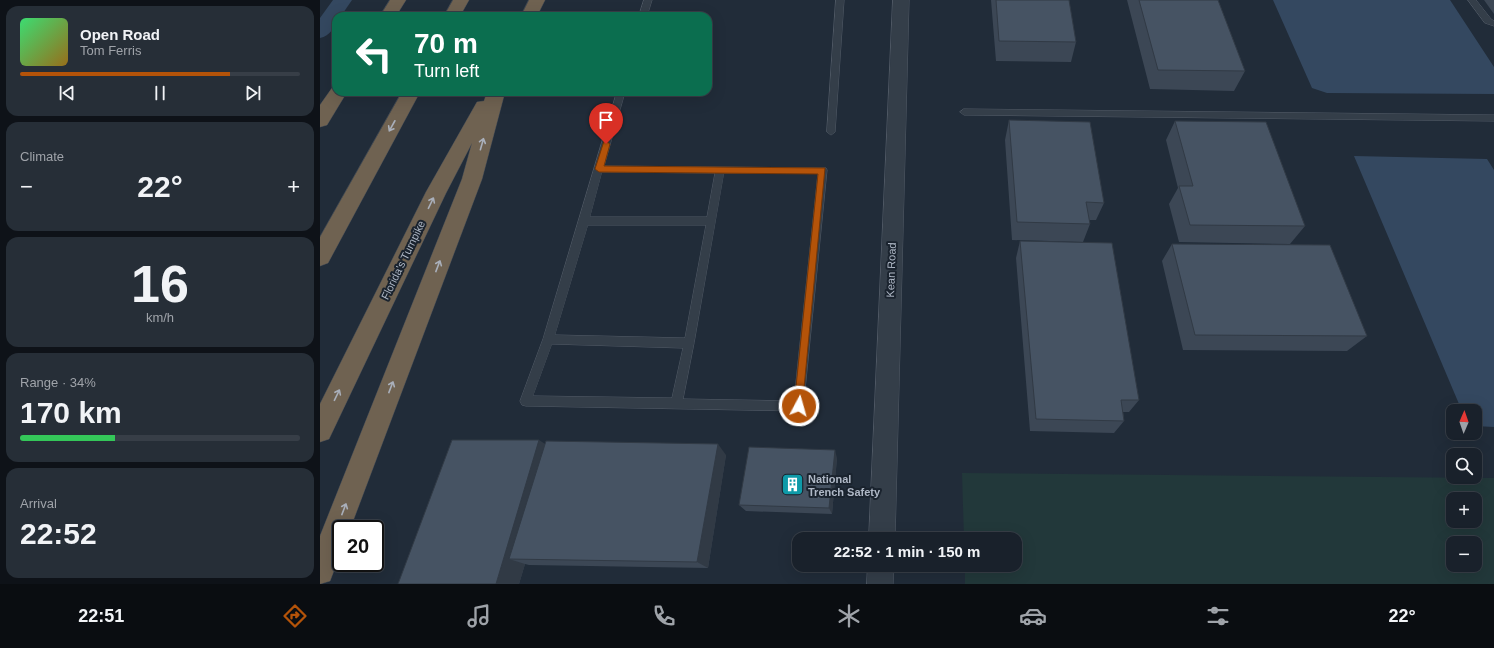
<!DOCTYPE html>
<html lang="en">
<head>
<meta charset="utf-8">
<style>
  body { margin:0; font-family:Arial,sans-serif; background:#262e37; color:#f1f3f6; height:100vh; display:flex; flex-direction:column; font-size:15px; white-space:nowrap }
  * { box-sizing:border-box; margin:0 }
  p { font-size:13px; color:#9fa3a9 }
  .icon { flex:none; width:22px; height:22px; fill:none; stroke:currentColor; stroke-width:2; stroke-linecap:round; stroke-linejoin:round }
  .map { position:relative; flex:1; overflow:hidden }
  .side { display:flex; flex-direction:column; gap:6px; padding:6px; background:#0e1218; width:320px }
  .side>* { flex:none }
  .banner { position:absolute; left:12px; top:12px; width:380px; height:84px; border-radius:12px; box-shadow:0 4px 16px #0002,0 0 0 1px #373e47; background:#0b6e4f; color:#fff; overflow:hidden }
  .needle { width:26px; rotate:2deg }
  .fabs { position:absolute; left:1126px; top:404px; display:grid; gap:8px }
  .fabs a { display:grid; place-items:center; width:36px; height:36px; border-radius:8px; background:#19212b; box-shadow:0 4px 16px #0002,0 0 0 1px #373e47; font-size:20px }
  .speed { position:absolute; left:12px; top:520px; display:flex; gap:8px; font-size:20px; font-weight:700; text-align:center }
  .speed>* { display:grid; place-content:center; width:52px; height:52px; border-radius:50%; background:#19212b; box-shadow:0 4px 16px #0002,0 0 0 1px #373e47; line-height:1 }
  .speed .limit { border:2px solid #111; border-radius:6px; background:#fff; color:#111 }
  .pin { position:absolute; display:grid; place-items:center; width:34px; height:34px; color:#fff; margin:-41px -17px; border-radius:50% 50% 50% 0; rotate:-45deg; box-shadow:0 0 4px #0007 }
  .pin .icon { rotate:45deg }
  .me { position:absolute; width:44px; margin:-22px; rotate:6deg; stroke-linejoin:round; filter:drop-shadow(0 0 3px #0008) }
  .turn { display:flex; align-items:center; gap:14px; height:84px; padding:0 16px; font-size:18px }
  .turn .icon { width:52px; height:52px; stroke-width:2.5 }
  .turn b { display:block; font-size:28px; line-height:34px }
  .big { font-size:30px; font-weight:700; line-height:1.1 }
  .side .card { flex:1; display:flex; flex-direction:column; justify-content:center; gap:6px; min-width:0; padding:0 14px; border-radius:12px; background:#262e37 }
  .side .dial { align-items:center; gap:0 }
  .dial b { font-size:52px; line-height:1 }
  .song { display:flex; align-items:center; gap:12px }
  .cover { width:48px; height:48px; border-radius:6px; background:linear-gradient(135deg,hsl(140 70% 55%),hsl(40 70% 35%)) }
  .played { height:4px; border-radius:2px; background:linear-gradient(90deg,#b45309 75%,#373e47 75%) }
  .keys { display:flex; justify-content:space-around; direction:ltr }
  .heat { display:flex; justify-content:space-between; align-items:center; font-size:22px; direction:ltr }
  .charge { height:6px; border-radius:3px; background:linear-gradient(90deg,#34c759 34%,#373e47 0) }
  .trip { position:absolute; left:472px; top:532px; width:230px; height:40px; border-radius:12px; background:#19212b; box-shadow:0 4px 16px #0002,0 0 0 1px #373e47; font-weight:700; line-height:40px; text-align:center }
  .tabs { display:flex; height:64px; justify-content:space-around; align-items:center; background:#0a0d11; color:#9fa3a9 }
  .tabs .icon { width:28px; height:28px }
  .tabs .selected { color:#b45309 }
  .tabs b { font-size:18px; color:#f1f3f6 }
  main { display:flex; flex:1; min-height:0 }
  .map>svg:first-child { display:block }
  .green { fill:#22383a; fill-rule:evenodd }
  .water { fill:#344860 }
  .lines { fill:none; stroke-linecap:round; stroke-linejoin:round }
  .canal { fill:#344860; fill-rule:evenodd }
  .service-casing { stroke:#525b67; stroke-width:1 }
  .minor-casing { stroke:#525b67; stroke-width:1 }
  .motorway-casing { stroke:#3f4854; stroke-width:1 }
  .service { fill:#343e49; fill-rule:evenodd }
  .minor { fill:#343e49; fill-rule:evenodd }
  .motorway { fill:#6f6251; fill-rule:evenodd }
  .wall { fill:#3c4755 }
  .shaded-wall { fill:#313a45 }
  .building { fill:#465363; stroke:#313a45 }
  .oneway { stroke:#a9afba }
  .route { fill:#b45309; stroke:#753606 }
  .labels { text-anchor:middle; dominant-baseline:central; stroke-width:4; stroke-linejoin:round; paint-order:stroke }
  .street-label { font-size:11px; fill:#afb8c6; stroke:#1a232e }
  .poi-label { font-size:11px; font-weight:bold; fill:#afb8c6; stroke:#1a232e; text-anchor:start }
</style>
</head>
<body>
<main>
<section class="side">
<div class="card">
<div class="song"><i class="cover"></i><div><b>Open Road</b><p>Tom Ferris</p></div></div>
<div class="played"></div>
<div class="keys"><svg class="icon" aria-label="previous" viewBox="0 0 24 24"><path d="M18 5L8 12l10 7zM5 5v14"/></svg><svg class="icon" aria-label="pause" viewBox="0 0 24 24"><path d="M8 5v14M16 5v14"/></svg><svg class="icon" aria-label="next" viewBox="0 0 24 24"><path d="M6 5l10 7-10 7zM19 5v14"/></svg></div>
</div>
<div class="card"><p>Climate</p>
<div class="heat"><a>−</a><b class="big">22°</b><a>+</a></div>
</div>
<div class="card dial"><b>16</b><p>km/h</p></div>
<div class="card"><p>Range · 34%</p><b class="big">170 km</b><div class="charge"></div></div>
<div class="card"><p>Arrival</p><b class="big">22:52</b></div>
</section>
<div class="map">
<svg width="1174" height="584" viewBox="0 0 1174 584">
  <rect width="100%" height="100%" fill="#212c39"/>
  <path class="green" d="M642,473L1174,478V584H645V565H695V539H644ZM1133,499H1155V521H1133ZM1133,543H1155V565H1133Z"/>
  <path class="water" d="M953,0H1130L1174,67V94L1007,93L992,88Z
    M1034,156L1167,159L1174,170V427L1155,426V411H1142Z"/>
  <g class="lines">
    <path class="canal" d="M13,0H32L21,16H16C16,27 10,36 0,38V18Z"/>
    <defs>
      <path id="service" d="M324,0H332L327,16H319Z
        M516,0H524L515,132L511,135L507,132Z
        M1148,0H1156L1171,19L1174,21V26L1165,23Z
        M297,92H305L284,166L506,168L507,170L483,410L479,411L206,406L202,405L200,401L223,339ZM282,172L395,173L387,217H270ZM404,173H498L474,401L363,399L374,343ZM268,225H386L365,338L235,335ZM232,344L363,348L352,398L213,396Z
        M644,109L1174,115V121L644,115L640,112Z"/>
      <path id="minor" d="M573,0H589L575,539H549Z
        M548,565H574L573,584H547Z"/>
      <path id="motorway" d="M70,0H86L76,16H60Z
        M133,0H149L140,16H124Z
        M209,0H225L217,16H201Z
        M16,86V92H27L7,125L0,127V105L12,88Z
        M82,92H100L8,263L0,266V237Z
        M167,92H185L162,179L30,529H21V552L10,581L0,584V536L142,179L152,143L126,193L9,439L0,442V404L106,192L157,102L164,101Z"/>
    </defs>
    <use href="#service" class="service-casing"/>
    <use href="#minor" class="minor-casing"/>
    <use href="#motorway" class="motorway-casing"/>
    <use href="#service" class="service"/>
    <use href="#minor" class="minor"/>
    <use href="#motorway" class="motorway"/>
  </g>
  <path class="wall" d="M671,0H749L756,42L751,62L676,61Z
    M807,0H898L925,71L914,91L830,89Z
    M1164,0H1174V14Z
    M689,120L784,203L776,220H769L770,224L763,242L692,240L685,140Z
    M855,121L985,226L970,244L859,242L849,204L858,188L846,140Z
    M700,241L819,400L809,412H803L804,421L794,433L710,431L696,258Z
    M852,244L1047,336L1027,351L863,350L842,261Z
    M225,444L406,455L388,568L209,565L205,564L199,584H78Z
    M517,458L512,514L426,511L419,505Z"/>
  <path class="shaded-wall" d="M219,440L236,451L189,559L205,564L199,584H176Z
    M398,444L406,455L388,568L377,562Z
    M515,450L517,458L512,514L509,508Z"/>
  <path class="building" d="M676,0H749L756,42L679,41Z
    M819,0H898L925,71L838,70Z
    M689,120L770,122L784,203L766,202L770,224L697,222Z
    M855,121L946,122L985,226L870,225L859,186H873Z
    M700,241L792,243L819,400H801L804,421L716,419Z
    M852,244L1010,245L1047,336L875,335Z
    M132,440H219L176,584H78Z
    M226,441L398,444L377,562L189,559Z
    M429,447L515,450L509,508L419,505Z"/>
  <defs><path id="oneway-shaft" d="M-6 0H5M1.5-3L5.5 0L1.5 3" fill="none" stroke-width="1.6" stroke-linecap="round" stroke-linejoin="round"/></defs>
  <g class="oneway">
    <use href="#oneway-shaft" transform="translate(72 126) rotate(119)"/>
    <use href="#oneway-shaft" transform="translate(162 144) rotate(-74)"/>
    <use href="#oneway-shaft" transform="translate(111 203) rotate(-64)"/>
    <use href="#oneway-shaft" transform="translate(118 266) rotate(-69)"/>
    <use href="#oneway-shaft" transform="translate(71 387) rotate(-69)"/>
    <use href="#oneway-shaft" transform="translate(17 395) rotate(-64)"/>
    <use href="#oneway-shaft" transform="translate(24 509) rotate(-69)"/>
  </g>
  <path class="route" d="M284,141H286L290,144L284,166L505,168L482,409H475L474,406L498,174L279,172L275,169Z"/>
  <defs>
    <symbol id="building-square" viewBox="-11 -11 22 22"><rect x="-9" y="-9" width="18" height="18" rx="4" fill="#0f9aa8" stroke="#1a232e"/><path d="M-4-6H4V6H1V3H-1V6H-4ZM-2.5-4.3h1.7v1.8h-1.7ZM.8-4.3h1.7v1.8H.8ZM-2.5-1h1.7V.8h-1.7ZM.8-1h1.7V.8H.8Z" fill="#fff"/></symbol>
  </defs>
  <g fill-rule="evenodd">
    <use href="#building-square" x="460" y="472" width="25" height="25"/>
  </g>
  <g class="labels">
    <g class="street-label">
      <text transform="translate(83 260) rotate(-64)">Florida's Turnpike</text>
      <text transform="translate(571 270) rotate(-88)">Kean Road</text>
    </g>
    <g class="poi-label">
      <text x="488" y="479">National<tspan x="488" dy="13">Trench Safety</tspan></text>
    </g>
  </g>
</svg>
<div class="fabs">
<a><svg class="needle" viewBox="-14 -14 28 28"><path d="M0-13l5 13h-10z" fill="#e53935"/><path d="M0 13l5-13h-10z" fill="#9fa3a9"/></svg></a>
<a><svg class="icon" aria-label="search" viewBox="0 0 24 24"><circle cx="10" cy="10" r="6"/><path d="M15 15l6 6"/></svg></a>
<a>+</a>
<a>−</a>
</div>
<div class="speed"><div class="limit">20</div></div>
<div class="pin" style="left:286px;top:144px;background:#d93025"><svg class="icon" aria-label="arrive" viewBox="0 0 24 24"><path d="M6 21V4h12l-3 4 3 4H6"/></svg></div>
<svg class="me" style="left:479px;top:406px" viewBox="-20 -20 40 40"><circle r="17" fill="#b45309" stroke="#fff" stroke-width="3"/><path d="M0-11L8 9 0 5-8 9z" fill="#fff"/></svg>
<div class="trip">22:52 · 1 min · 150 m</div>
<div class="banner">
<div class="turn"><svg class="icon" aria-label="left" viewBox="0 0 24 24"><path d="M17 20v-9H6M10 6l-5 5 5 5"/></svg><div><b>70 m</b>Turn left</div></div>
</div>
</div>
</main>
<nav class="tabs">
<b>22:51</b>
<svg class="icon selected" aria-label="directions" viewBox="0 0 24 24"><path d="M12 3l9 9-9 9-9-9zM9 14v-3h6M13 9l2 2-2 2"/></svg>
<svg class="icon" aria-label="music" viewBox="0 0 24 24"><path d="M9 18V5l10-2v13"/><circle cx="6" cy="18" r="3"/><circle cx="16" cy="16" r="3"/></svg>
<svg class="icon" aria-label="phone" viewBox="0 0 24 24"><path d="M5 4h4l2 5-3 2q2 4 5 5l2-3 5 2v4C11 20 4 13 5 4z"/></svg>
<svg class="icon" aria-label="climate" viewBox="0 0 24 24"><path d="M12 3v18M4 7l16 10M4 17L20 7"/></svg>
<svg class="icon" aria-label="car" viewBox="0 0 24 24"><path d="M5 17H2v-5l4-1 3-4h7l3 4 3 1v5h-3M9 17h6M6 11h13"/><circle cx="7" cy="17" r="2"/><circle cx="17" cy="17" r="2"/></svg>
<svg class="icon" aria-label="filters" viewBox="0 0 24 24"><path d="M4 7h16M4 17h16"/><circle cx="9" cy="7" r="2"/><circle cx="15" cy="17" r="2"/></svg>
<b>22°</b>
</nav>
</body>
</html>
